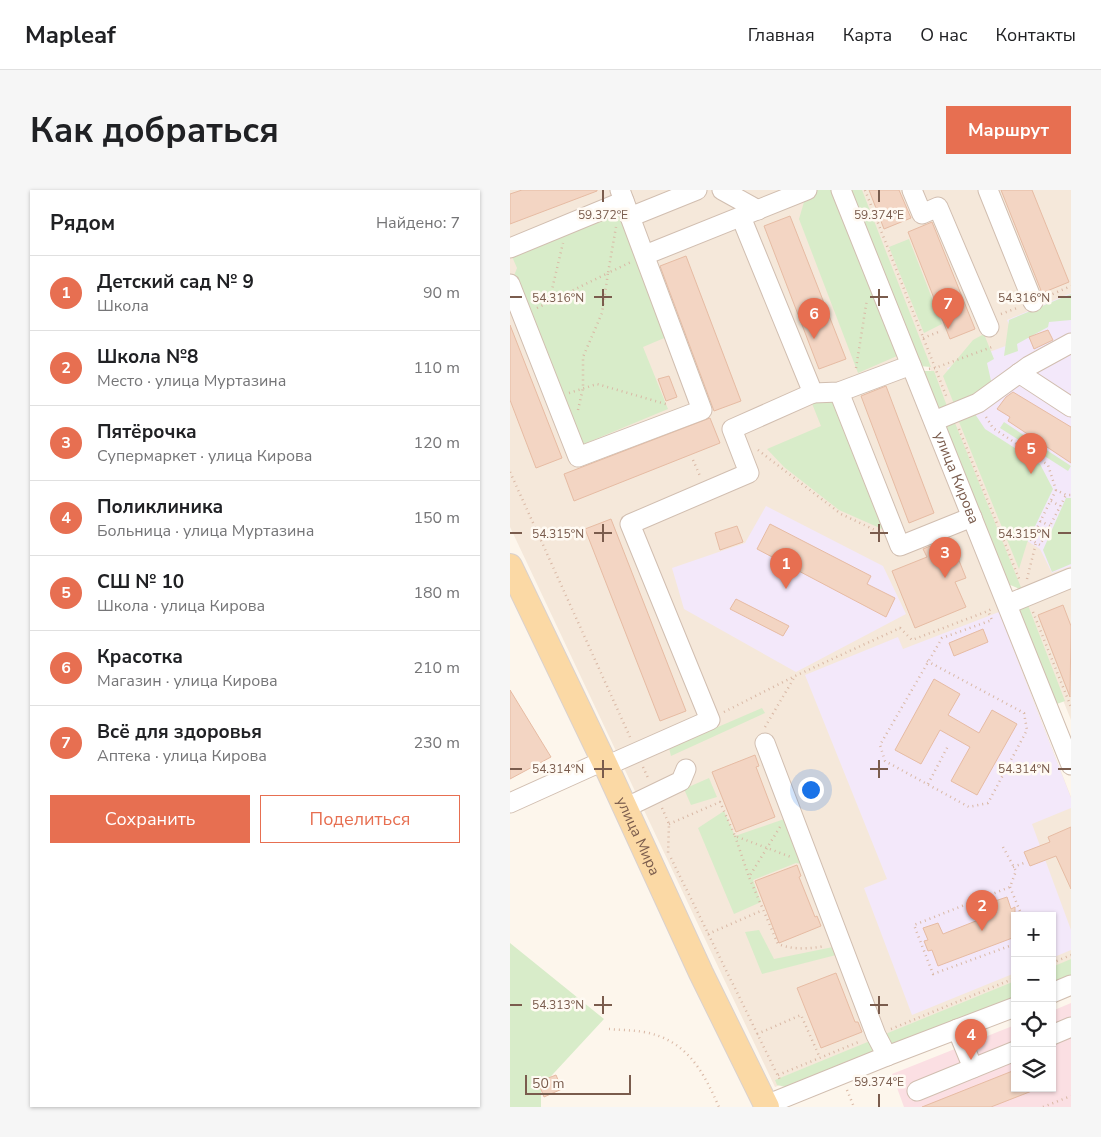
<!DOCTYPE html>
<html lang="ru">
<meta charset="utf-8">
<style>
:root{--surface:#fff;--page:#f6f6f6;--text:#202124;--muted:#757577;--line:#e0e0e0;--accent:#e76f51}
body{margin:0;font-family:"Nunito Sans",sans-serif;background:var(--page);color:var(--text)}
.controls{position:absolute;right:15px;bottom:15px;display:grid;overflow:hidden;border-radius:0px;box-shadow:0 1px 4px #0004}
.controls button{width:45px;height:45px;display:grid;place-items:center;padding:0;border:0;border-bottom:1px solid var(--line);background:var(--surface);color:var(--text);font:25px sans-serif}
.scale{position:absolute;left:15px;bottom:12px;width:106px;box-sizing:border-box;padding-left:5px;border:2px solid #7a5c4d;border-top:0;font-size:14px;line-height:18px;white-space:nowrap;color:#7a5c4d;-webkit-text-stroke:4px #fffaf3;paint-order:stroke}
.you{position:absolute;left:300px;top:599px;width:18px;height:18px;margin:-12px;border:4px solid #fff;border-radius:50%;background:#1a73e8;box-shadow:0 0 0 8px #1a73e833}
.badge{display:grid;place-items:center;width:32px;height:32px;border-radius:50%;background:var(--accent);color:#fff;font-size:16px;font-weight:700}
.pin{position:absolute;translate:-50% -41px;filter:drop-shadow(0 1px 2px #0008)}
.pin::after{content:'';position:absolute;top:26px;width:18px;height:15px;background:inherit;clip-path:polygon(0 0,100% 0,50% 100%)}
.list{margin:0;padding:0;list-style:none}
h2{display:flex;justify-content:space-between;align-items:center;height:65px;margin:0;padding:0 20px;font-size:21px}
h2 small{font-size:16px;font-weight:400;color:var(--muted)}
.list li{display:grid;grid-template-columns:32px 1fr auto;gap:15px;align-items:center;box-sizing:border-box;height:75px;padding:0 20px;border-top:1px solid var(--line)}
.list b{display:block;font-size:19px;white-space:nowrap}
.list p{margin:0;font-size:16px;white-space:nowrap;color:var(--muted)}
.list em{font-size:16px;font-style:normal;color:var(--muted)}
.actions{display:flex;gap:10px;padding:15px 20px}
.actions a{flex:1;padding:11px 0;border:1px solid var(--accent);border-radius:0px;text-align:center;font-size:18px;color:var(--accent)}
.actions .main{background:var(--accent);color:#fff}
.icon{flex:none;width:28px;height:28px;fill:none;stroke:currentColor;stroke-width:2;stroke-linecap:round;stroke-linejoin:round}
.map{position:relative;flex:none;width:561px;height:917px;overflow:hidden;border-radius:0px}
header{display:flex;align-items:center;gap:30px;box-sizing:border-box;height:70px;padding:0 25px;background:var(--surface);border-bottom:1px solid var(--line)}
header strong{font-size:24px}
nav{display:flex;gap:28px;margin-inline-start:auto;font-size:18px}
.intro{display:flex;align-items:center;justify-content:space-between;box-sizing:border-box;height:120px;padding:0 30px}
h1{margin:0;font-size:35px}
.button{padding:12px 22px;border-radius:0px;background:var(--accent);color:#fff;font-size:18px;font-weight:700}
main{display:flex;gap:30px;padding:0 30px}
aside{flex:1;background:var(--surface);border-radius:0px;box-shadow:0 1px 4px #0004}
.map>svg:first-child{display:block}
</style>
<header>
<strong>Mapleaf</strong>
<nav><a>Главная</a><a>Карта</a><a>О нас</a><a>Контакты</a></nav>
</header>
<div class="intro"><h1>Как добраться</h1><a class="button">Маршрут</a></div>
<main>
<aside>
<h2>Рядом<small>Найдено: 7</small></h2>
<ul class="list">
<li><span class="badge">1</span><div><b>Детский сад № 9</b><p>Школа</p></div><em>90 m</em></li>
<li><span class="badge">2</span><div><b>Школа №8</b><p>Место · улица Муртазина</p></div><em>110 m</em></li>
<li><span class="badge">3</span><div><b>Пятёрочка</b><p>Супермаркет · улица Кирова</p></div><em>120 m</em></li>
<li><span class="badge">4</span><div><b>Поликлиника</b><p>Больница · улица Муртазина</p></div><em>150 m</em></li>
<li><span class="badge">5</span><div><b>СШ № 10</b><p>Школа · улица Кирова</p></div><em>180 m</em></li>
<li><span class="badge">6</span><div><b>Красотка</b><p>Магазин · улица Кирова</p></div><em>210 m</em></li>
<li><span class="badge">7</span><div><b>Всё для здоровья</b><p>Аптека · улица Кирова</p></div><em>230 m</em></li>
</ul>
<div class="actions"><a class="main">Сохранить</a><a>Поделиться</a></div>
</aside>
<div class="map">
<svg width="561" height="917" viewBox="0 0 561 917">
<rect width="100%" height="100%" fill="#fdf6ec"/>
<path fill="#f5e8da" d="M0 0H325L561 607V778L542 785V726H505V800L265 897 0 337Z
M348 0H561V530Z"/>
<path fill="#f3e8fa" d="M561 103V376L542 383 530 359 517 351 437 178 506 152 497 130Z
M256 316 373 376 396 424 286 482 174 419 162 378 235 353Z
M489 422 561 608V618L522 634 561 740V760L542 768V726H505V783L402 825 354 698 377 689 295 485 388 447 393 459Z"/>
<path fill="#fbdfe3" d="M561 813V917H394L382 884 505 835V898H542V821Z"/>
<path fill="#d8ecc9" d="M308 0H323L329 9 387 166 348 183 289 29 296 5Z
M341 0H352L421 177 409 176Z
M99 22 115 23 159 146 133 157 158 219 69 256 2 91 7 78 0 62Z
M399 49 432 134 414 143 379 57Z
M561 104V130L539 132 538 137 507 154 508 161 494 166 499 130Z
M474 144 484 169 477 173 482 195 444 214 433 186 463 150Z
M412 181H424L438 219 432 220 426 217Z
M324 203 377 338 372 339 329 320 274 277 257 259 311 236 301 211Z
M465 224 475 239 530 274 543 299 517 353 509 379 447 227Z
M443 228 512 400 498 394 434 237Z
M494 232 561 276 558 281 490 238Z
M556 308H561V374L542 382 533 360Z
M516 410 555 511 544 515 507 423 509 415Z
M252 518 255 523 161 566 159 558Z
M199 588 207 607 181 615 174 599Z
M214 621 225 646 280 627 298 675 286 673 243 690 251 712 224 724 188 638Z
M249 740 264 769 328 756 330 764 252 784 235 742Z
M0 753 94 829 31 897V917H0Z
M561 769V786L542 793V777Z
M505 791V808L383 857 373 845Z
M360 851 365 864 280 898 267 895 265 890Z"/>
<path fill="#f3d5c3" stroke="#e6bba3" d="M12 0H87V1L0 34V4Z
M359 0H389L401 28 374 39Z
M491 0H522L559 92 532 103Z
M280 26 336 169 309 179 254 36Z
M422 32 465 139 440 149 398 42Z
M176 66 231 211 204 221 150 76Z
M0 135 52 268 26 278 0 210Z
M538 140 543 150 524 159 519 147Z
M159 186 167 207 156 211 148 189Z
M376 196 424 323 399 333 351 206Z
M503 202 561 237V273L498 231 500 227 487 219 496 207Z
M200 228 210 253 64 311 54 284Z
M101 329 176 521 150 531 75 339Z
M260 334 361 386 357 394 385 408 376 427 247 359Z
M227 336 233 352 210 360 205 343Z
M440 348 456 388 445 392 456 417 405 438 382 381 417 367 413 359Z
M226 409 279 436 273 446 220 419Z
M553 415 561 436 560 507 528 425Z
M473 439 478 452 444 466 439 453Z
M424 489 450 504 438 525 469 543 482 520 507 534 467 605 441 591 460 557 430 540 411 574 385 560Z
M0 500 41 567 0 589Z
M245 565 249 576 246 577 265 627 226 642 202 582Z
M561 637V699L546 666 520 676 514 662 540 652 538 647Z
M287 675 291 686 289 687 305 727 307 726 311 736 269 753 245 691Z
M497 707 501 719 505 717V747L428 776 422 760 418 761 414 751 418 750 413 738 428 733 433 744 486 723 482 712Z
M326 783 345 832H348L352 842 311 858 287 798Z
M505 880V898L527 899 481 917H412Z
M46 885 52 899 34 907 28 892Z"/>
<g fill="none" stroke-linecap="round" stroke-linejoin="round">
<g stroke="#d1beb0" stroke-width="21">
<g id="minor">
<path d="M212 0 248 20"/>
<path id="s1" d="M331 0C408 192 486 383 561 575"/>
<path d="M402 0 412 24 428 17 479 137"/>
<path d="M478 0 523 112"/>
<path d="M120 27 187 0"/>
<path d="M231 27 303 203 329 202 401 175"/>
<path d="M0 58 114 11"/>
<path d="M135 65 297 0"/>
<path d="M0 94 68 267 192 220 110 0"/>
<path d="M509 183 561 217"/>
<path d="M329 202 390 356 462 327"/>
<path d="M424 231 468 213 519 176 561 153"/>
<path d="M498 414 561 388"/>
<path d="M255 553 366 845 377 866"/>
<path d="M96 576 200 530 120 334 239 283 222 239 303 203"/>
<path d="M0 613 93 571"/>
<path d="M115 618 171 591 176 579"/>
<path d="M542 803 561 795"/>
<path d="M447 839 463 878"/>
<path d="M542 845 561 837"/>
<path d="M407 901 505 861"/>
<path d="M256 915 377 866 505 817"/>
</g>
</g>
<g stroke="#dad1cd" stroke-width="26">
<g id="major">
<path id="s2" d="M0 376 96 576 191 783 257 917"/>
</g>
</g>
<path stroke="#d9b8a5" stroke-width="2.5" stroke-dasharray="1 4" stroke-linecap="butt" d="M355 0 437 208
M538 106 561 96
M39 112 53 53
M27 118 98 83 106 37
M491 124 507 118
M413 148 431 141
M346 178 357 109
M419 179 425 178 482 157
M59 203 87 194 159 215
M68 220 73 198V167L92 123 98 83 121 72
M476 227 483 238 538 275 546 300 556 305H561
M449 239 510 391
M248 260 331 324 367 341
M183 270 190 286
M0 282 120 547
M546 300 521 350 530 355 556 305
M541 311 550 316
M530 331 540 336
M517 389 526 353
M523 422 561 517
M417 471 514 523 517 540 478 613 459 617 375 571 370 555 432 448 482 430 478 421
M214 522 285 486 390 438 402 450 478 421 483 418
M255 537 284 488
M133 577 138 588
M418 594 438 556
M152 618 159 634 158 664
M159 634 210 612 225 646 281 667
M270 637 239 687 268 754C283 760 299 759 315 756
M225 646 239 687
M493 657 506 681 500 697 404 735 423 784 505 754
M161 668 271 892
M503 677 514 673
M500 697 512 726
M198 744 253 720
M542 773 561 765
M99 839C110 840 122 840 134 842 177 850 193 881 209 917
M381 839 505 788
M247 844 291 825 310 868
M268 885 351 851
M337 900 344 917
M533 917 561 906"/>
<use href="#minor" stroke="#fff" stroke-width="19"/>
<use href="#major" stroke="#fbd9a5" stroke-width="24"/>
</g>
<path fill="none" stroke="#7a5c4d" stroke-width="2" d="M93 0V12M369 0V12M93 99V116M369 99V116M0 107H12M84 107H102M360 107H378M548 107H561M93 334V352M369 334V352M0 343H12M84 343H102M360 343H378M548 343H561M93 570V588M369 570V588M0 579H12M84 579H102M360 579H378M548 579H561M93 806V824M369 806V824M0 815H12M84 815H102M360 815H378M369 904V917"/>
<g text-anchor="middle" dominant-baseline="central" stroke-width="5" stroke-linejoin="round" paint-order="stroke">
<g font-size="15" fill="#7a5c4d" stroke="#fffaf3">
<text stroke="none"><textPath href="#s1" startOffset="310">улица Кирова</textPath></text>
<text stroke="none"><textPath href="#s2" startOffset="299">улица Мира</textPath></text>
</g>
</g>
<g font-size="12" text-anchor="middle" fill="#7a5c4d" stroke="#fffaf3" stroke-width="5" stroke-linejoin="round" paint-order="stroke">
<text x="93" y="29">59.372°E</text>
<text x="369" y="29">59.374°E</text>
<text x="48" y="112">54.316°N</text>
<text x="514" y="112">54.316°N</text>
<text x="48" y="348">54.315°N</text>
<text x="514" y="348">54.315°N</text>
<text x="48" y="583">54.314°N</text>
<text x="514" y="583">54.314°N</text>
<text x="48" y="819">54.313°N</text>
<text x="369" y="896">59.374°E</text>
</g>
</svg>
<div class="controls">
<button>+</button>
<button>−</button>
<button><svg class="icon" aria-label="locate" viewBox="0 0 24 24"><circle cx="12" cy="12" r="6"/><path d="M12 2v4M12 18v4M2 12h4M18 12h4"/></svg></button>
<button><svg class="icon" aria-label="layers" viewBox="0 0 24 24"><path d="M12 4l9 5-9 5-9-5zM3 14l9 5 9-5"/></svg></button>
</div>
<div class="scale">50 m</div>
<div class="you"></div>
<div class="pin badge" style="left:276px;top:399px">1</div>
<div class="pin badge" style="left:472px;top:741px">2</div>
<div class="pin badge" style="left:435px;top:388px">3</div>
<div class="pin badge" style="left:461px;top:870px">4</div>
<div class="pin badge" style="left:521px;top:284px">5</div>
<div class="pin badge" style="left:304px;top:149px">6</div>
<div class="pin badge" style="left:438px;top:139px">7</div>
</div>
</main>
